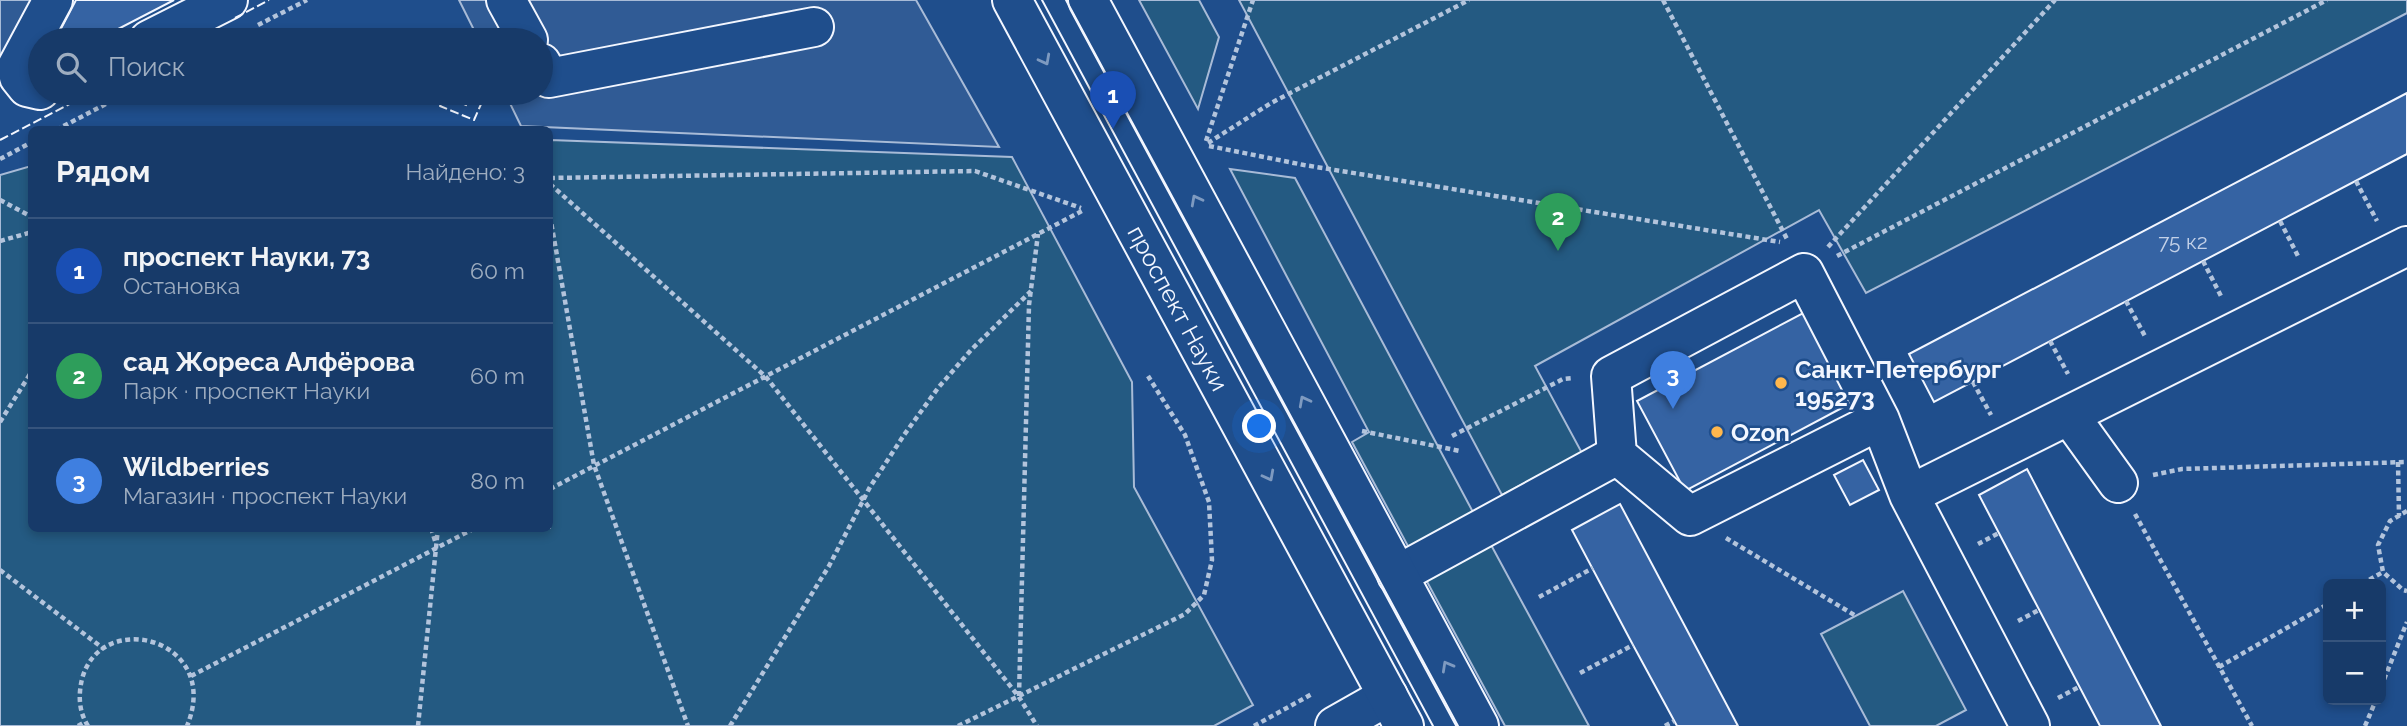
<!DOCTYPE html>
<html lang="ru">
<meta charset="utf-8">
<style>
:root{--surface:#173a69;--page:#20416f;--text:#f1f3f6;--muted:#9eadc0;--line:#36547d;--accent:#8abfa5}
body{margin:0;font-family:Raleway,sans-serif;background:var(--page);color:var(--text)}
.controls{position:absolute;right:21px;bottom:21px;display:grid;overflow:hidden;border-radius:10px;box-shadow:0 4px 10px #0003}
.controls button{width:63px;height:63px;display:grid;place-items:center;padding:0;border:0;border-bottom:2px solid var(--line);background:var(--surface);color:var(--text);font:35px sans-serif}
.you{position:absolute;left:1260px;top:427px;width:24px;height:24px;margin:-18px;border:5px solid #fff;border-radius:50%;background:#1a73e8;box-shadow:0 0 0 10px #1a73e833}
.badge{display:grid;place-items:center;width:46px;height:46px;border-radius:50%;background:var(--accent);color:#fff;font-size:23px;font-weight:700}
.pin{position:absolute;translate:-50% -58px;filter:drop-shadow(0 2px 4px #0008)}
.pin::after{content:'';position:absolute;top:37px;width:24px;height:21px;background:inherit;clip-path:polygon(0 0,100% 0,50% 100%)}
.list{margin:0;padding:0;list-style:none}
h2{display:flex;justify-content:space-between;align-items:center;height:91px;margin:0;padding:0 28px;font-size:30px}
h2 small{font-size:23px;font-weight:400;color:var(--muted)}
.list li{display:grid;grid-template-columns:46px 1fr auto;gap:21px;align-items:center;box-sizing:border-box;height:105px;padding:0 28px;border-top:2px solid var(--line)}
.list b{display:block;font-size:26px;white-space:nowrap}
.list p{margin:0;font-size:23px;white-space:nowrap;color:var(--muted)}
.list em{font-size:23px;font-style:normal;color:var(--muted)}
.icon{flex:none;width:38px;height:38px;fill:none;stroke:currentColor;stroke-width:2;stroke-linecap:round;stroke-linejoin:round}
.map{position:relative;flex:none;width:2407px;height:726px;overflow:hidden}
.search{position:absolute;background:var(--surface);box-shadow:0 4px 10px #0003;left:28px;top:28px;width:525px;height:77px;display:flex;align-items:center;gap:18px;box-sizing:border-box;padding:0 24px;border-radius:38px;color:var(--muted);font-size:26px}
.panel{position:absolute;background:var(--surface);box-shadow:0 4px 10px #0003;left:28px;top:126px;width:525px;height:406px;border-radius:10px}
.map>svg:first-child{display:block}
</style>
<div class="map">
<svg width="2407" height="726" viewBox="0 0 2407 726">
<rect width="100%" height="100%" fill="#1f4e8c"/>
<path fill="#245a82" stroke="#a8bbd7" stroke-width="2" d="M1139 0H1199L1219 37 1198 109Z
M1239 0H2407V13L1866 293 1819 210 1535 366 1582 453 1502 495Z
M550 140 1012 157 1132 382 1134 487 1253 705 1214 726H0V175L31 166 32 528H550Z
M1230 169 1295 178 1474 514 1409 548 1352 442 1369 432Z
M1490 543 1589 726H1505L1425 578Z
M1903 591 1966 710 1936 726H1870L1821 634Z"/>
<path fill="#305b95" stroke="#a8bbd7" stroke-width="2" d="M0 0H31L0 60Z
M459 0H916L999 147 521 126 505 93H541V40H479Z"/>
<path fill="#3563a3" stroke="#f2f6ff" stroke-width="2" d="M76 0H174L97 40H55Z
M461 93H472L466 105 457 101Z
M2407 93V154L1934 402 1909 354Z
M1807 311 1855 401 1685 491 1637 401Z
M1863 460 1879 490 1850 505 1834 475Z
M2027 469 2161 726H2100L1979 495Z
M1620 504 1738 726H1677L1633 645 1572 530Z"/>
<g fill="none" stroke-linecap="round" stroke-linejoin="round">
<g stroke="#f2f6ff" stroke-width="42">
<path id="minor" d="M506 0 528 40
M149 40 228 0
M541 63 549 78 814 27
M40 90 27 87 19 77 17 67 53 0
M2069 415 2118 483
M1617 455 1611 376 1804 273 1880 420
M1909 495 2407 246
M1397 575 1617 455 1690 516 1880 420 1909 495 2030 726
M1335 726 1388 696"/>
</g>
<g stroke="#f2f6ff" stroke-width="42">
<g id="major">
<path id="s1" d="M1012 0 1404 726"/>
<path d="M1088 0 1479 726"/>
</g>
</g>
<path stroke="#b3c4dc" stroke-width="4.5" stroke-dasharray="5 3.5" stroke-linecap="butt" d="M1663 0 1788 241
M258 25 307 0
M56 130 127 93
M1206 141 1253 0
M1208 143 1271 103 1469 0
M1209 146 1304 165 1780 242
M0 159 32 142
M550 178 975 171 1081 208
M2356 181 2377 221
M550 184 766 377 1019 697 1037 726
M0 200 32 217
M550 216 594 465 688 726
M2280 221 2299 258
M0 241 32 232
M1828 247 2055 0
M1837 256 2327 0
M2203 261 2222 298
M2126 301 2146 338
M2050 341 2068 374
M1973 382 1991 415
M0 422 32 371
M1362 431 1460 451
M1452 436 1563 379 1574 378
M2398 462 2399 516
M2153 475 2182 469 2407 462
M550 489 1082 211
M2407 511 2390 521 2378 545 2383 572 2403 590 2407 591
M2135 514 2252 726
M431 528 436 544
M1726 538 1856 616
M1978 544 1999 533
M0 570 104 649
M2362 584 2383 572
M1539 597 1593 568
M2018 621 2039 610
M2219 667 2328 604
M1580 673 1633 645
M191 676 475 528
M2381 687 2407 622
M1019 696 1029 305 1038 234
M2058 698 2079 687
M78 726 85 722
M88 726C79 712 78 696 82 679 101 607 223 639 187 726
M418 726 438 528
M730 726 829 566 870 487 904 435 938 388 971 350 1031 291
M958 726 1185 614 1204 595 1212 560 1209 502 1185 435 1148 376
M1254 726 1312 694
M1665 726 1674 721
M2365 726 2376 700"/>
<use href="#minor" stroke="#1f4e8c" stroke-width="38"/>
<use href="#major" stroke="#1f4e8c" stroke-width="38"/>
<path stroke="#f2f6ff" stroke-width="2" d="M1042 0 1433 726
M1066 0 1458 726"/>
<path stroke="#f2f6ff" stroke-width="2" stroke-dasharray="9 3.5" stroke-linecap="butt" d="M235 18 269 0
M192 40 204 34
M445 93 440 106 474 120 486 93
M0 140 91 93"/>
</g>
<defs><path id="oneway-chevron" d="M-2-3.5L2.5 0L-2 3.5" fill="none" stroke-width="1.6" stroke-linecap="round" stroke-linejoin="round" transform="scale(1.75)"/></defs>
<g stroke="#7e9ac0">
<use href="#oneway-chevron" transform="translate(1045 60) rotate(62)"/>
<use href="#oneway-chevron" transform="translate(1196 200) rotate(-118)"/>
<use href="#oneway-chevron" transform="translate(1304 401) rotate(-118)"/>
<use href="#oneway-chevron" transform="translate(1269 476) rotate(62)"/>
<use href="#oneway-chevron" transform="translate(1447 666) rotate(-119)"/>
</g>
<g fill="#ffb74d" stroke="#1f4e8c" stroke-width="2.5">
<circle cx="1781" cy="383" r="7"/>
<circle cx="1717" cy="432" r="7"/>
</g>
<g text-anchor="middle" dominant-baseline="central" stroke-width="5" stroke-linejoin="round" paint-order="stroke">
<g font-size="21" fill="#c3d1e8">
<text x="2183" y="241">75 к2</text>
</g>
<g font-size="24" fill="#f2f6ff" stroke="#1f4e8c">
<text stroke="none"><textPath href="#s1" startOffset="350">проспект Науки</textPath></text>
</g>
<g font-size="24" font-weight="bold" fill="#f2f6ff" stroke="#1f4e8c" text-anchor="start">
<text x="1795" y="369">Санкт-Петербург<tspan x="1795" dy="28">195273</tspan></text>
<text x="1731" y="432">Ozon</text>
</g>
</g>
</svg>
<div class="controls">
<button>+</button>
<button>−</button>
</div>
<div class="you"></div>
<div class="pin badge" style="left:1113px;top:129px;background:#1a4fb4">1</div>
<div class="pin badge" style="left:1558px;top:251px;background:#2e9e5b">2</div>
<div class="pin badge" style="left:1673px;top:409px;background:#3f7fe0">3</div>
<div class="search"><svg class="icon" aria-label="search" viewBox="0 0 24 24"><circle cx="10" cy="10" r="6"/><path d="M15 15l6 6"/></svg>Поиск</div>
<section class="panel">
<h2>Рядом<small>Найдено: 3</small></h2>
<ul class="list">
<li><span class="badge" style="background:#1a4fb4">1</span><div><b>проспект Науки, 73</b><p>Остановка</p></div><em>60 m</em></li>
<li><span class="badge" style="background:#2e9e5b">2</span><div><b>сад Жореса Алфёрова</b><p>Парк · проспект Науки</p></div><em>60 m</em></li>
<li><span class="badge" style="background:#3f7fe0">3</span><div><b>Wildberries</b><p>Магазин · проспект Науки</p></div><em>80 m</em></li>
</ul>
</section>
</div>
